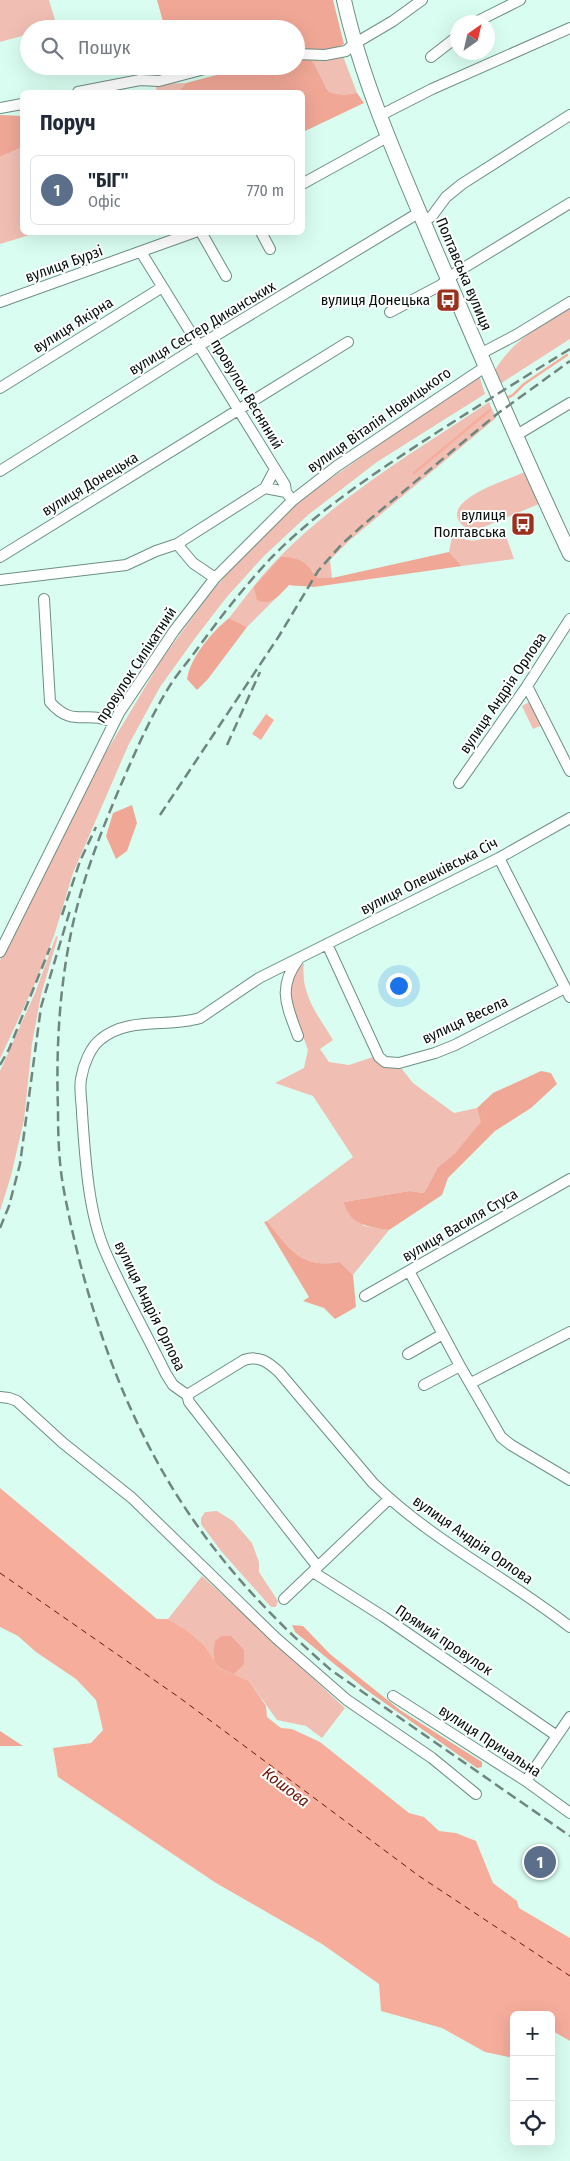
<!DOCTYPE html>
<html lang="uk">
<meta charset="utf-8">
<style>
:root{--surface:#fff;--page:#f2f2f3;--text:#1f2937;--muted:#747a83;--line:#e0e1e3;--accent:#9a311c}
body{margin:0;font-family:"Fira Sans Condensed",sans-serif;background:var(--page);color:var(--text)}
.controls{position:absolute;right:15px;bottom:15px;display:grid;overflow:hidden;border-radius:8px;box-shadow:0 5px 20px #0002}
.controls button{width:45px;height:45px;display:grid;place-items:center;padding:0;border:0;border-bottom:1px solid var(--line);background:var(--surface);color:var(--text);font:25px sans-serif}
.compass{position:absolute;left:450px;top:15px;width:45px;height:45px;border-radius:50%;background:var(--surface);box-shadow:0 5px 20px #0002;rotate:34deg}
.you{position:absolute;left:398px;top:985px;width:18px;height:18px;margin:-12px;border:4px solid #fff;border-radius:50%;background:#1a73e8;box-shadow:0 0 0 8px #1a73e833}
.badge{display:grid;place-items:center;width:32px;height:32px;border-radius:50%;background:var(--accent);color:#fff;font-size:16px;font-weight:700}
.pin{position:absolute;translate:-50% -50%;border:2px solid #fff;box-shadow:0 1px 5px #0006}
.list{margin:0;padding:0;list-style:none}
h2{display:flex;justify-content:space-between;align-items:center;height:65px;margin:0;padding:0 20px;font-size:21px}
h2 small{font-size:16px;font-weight:400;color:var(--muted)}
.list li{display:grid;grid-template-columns:32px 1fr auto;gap:15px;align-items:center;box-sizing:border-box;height:70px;margin:0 10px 10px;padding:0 10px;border:1px solid var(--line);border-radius:8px}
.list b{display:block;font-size:19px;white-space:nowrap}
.list p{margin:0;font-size:16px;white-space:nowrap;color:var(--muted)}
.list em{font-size:16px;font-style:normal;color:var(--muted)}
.icon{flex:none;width:28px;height:28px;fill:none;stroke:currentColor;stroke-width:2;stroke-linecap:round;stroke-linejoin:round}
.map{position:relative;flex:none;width:570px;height:2161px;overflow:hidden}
.search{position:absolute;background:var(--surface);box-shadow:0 5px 20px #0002;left:20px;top:20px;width:285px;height:55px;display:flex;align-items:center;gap:12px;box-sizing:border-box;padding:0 18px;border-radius:28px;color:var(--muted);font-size:19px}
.panel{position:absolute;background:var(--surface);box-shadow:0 5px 20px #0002;left:20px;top:90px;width:285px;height:145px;border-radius:8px}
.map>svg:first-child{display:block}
</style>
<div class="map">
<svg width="570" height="2161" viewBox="0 0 570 2161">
<rect width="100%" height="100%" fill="#d9fef1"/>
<path fill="#f1beb3" d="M0 0H49L57 27 29 29V34L0 42Z
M343 56 357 93 343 95 329 92C322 82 319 70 311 60Z
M186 83 178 92H157L155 84Z
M22 147V232L36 233 0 244V157Z
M570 307V339L500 384 494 372C511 341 541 325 570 307Z
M475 378H480L485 394 377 462 308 515 264 556 226 598 196 637 160 687 128 746 73 873 54 936 37 979 0 1059V960L102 759 162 659 209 595 237 562 283 516 310 493Z
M489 402 496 418 349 541 330 560 332 578H317L312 570 298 586 289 585 247 627 229 618C243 601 255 583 270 567 332 500 414 452 489 402Z
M525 472 539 504 479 529C471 529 464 529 459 521 445 498 510 479 525 472Z
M504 530 514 559 462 566 449 552 453 531C469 549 485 537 504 530Z
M531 701 543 725 533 729 522 706Z
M56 936 58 937 41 995 32 1044 24 1120 11 1176 0 1211V1071L35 993Z
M304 963C300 994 318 1015 333 1040L320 1049 329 1062 349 1065 373 1057C382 1065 390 1068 402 1069L413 1083 454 1113 477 1108 482 1122 455 1153 438 1167 424 1193 409 1191 344 1202 364 1226 389 1230 353 1275 340 1262C300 1269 289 1248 267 1221L353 1157 313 1096 275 1083 304 1068 308 1050 292 1006 291 977Z
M217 1511 233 1521 252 1543 259 1562V1572L278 1601 276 1607H271L221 1551 201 1524V1518L205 1512Z
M202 1576 345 1708 322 1738 306 1726 277 1720 249 1681 218 1668 204 1645 188 1631 168 1619Z"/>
<path fill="#f0a796" d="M157 0H333L344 44C329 54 314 52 296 51V29H165Z
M296 60H311C319 70 322 82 329 92L343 95 357 93 364 103 303 132 302 92H178L186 83 251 66H296Z
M0 115 22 116V147L0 157Z
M449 552 462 566 314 587 289 585C280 594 272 607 257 600L254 587 281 557C298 556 309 564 317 578H332Z
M229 618 247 627 208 679 197 690 187 679C191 656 212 632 229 618Z
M132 805 137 823 127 851 116 859 106 836 113 813Z
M541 1071 551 1073 557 1084 531 1108 495 1131 448 1178 442 1195 389 1230C369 1227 349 1225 344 1202L409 1191 424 1193 438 1167 455 1153 481 1122 477 1108 493 1093Z
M267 1221C289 1248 300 1269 340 1262L353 1275 356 1307 335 1319 324 1308 303 1301 309 1297 264 1222Z
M292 1625 303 1626 330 1654 400 1710 482 1762V1767L477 1768 365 1689 295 1632Z
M222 1636H231L244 1650V1664L234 1674C213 1666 212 1663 215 1641Z
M0 1731 23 1746H0Z"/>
<path fill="#f6ad9c" d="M266 714 274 720 261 740 252 734Z
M0 1488 157 1619H168L188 1631 204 1645 219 1668 249 1681 266 1706 267 1717 281 1728 292 1729 320 1742 409 1813 424 1817 439 1831 456 1833 476 1841 493 1883 517 1901 519 1908 570 1938V2041L551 2030V2015H514V2058L485 2052 442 2028 381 2011 379 1984 322 1944 216 1883 58 1777 53 1748 91 1743 103 1730 96 1700 76 1679 36 1652 18 1636 0 1627Z"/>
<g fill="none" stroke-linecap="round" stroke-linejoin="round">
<path stroke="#f6ad9c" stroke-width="2.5" d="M505 399 513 395 524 384 567 355
M414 473 490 410"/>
<path stroke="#6b1604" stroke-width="1" stroke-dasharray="6 5" stroke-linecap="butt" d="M0 1573 180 1698 419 1876 570 1976"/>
<g stroke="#6d8f83" stroke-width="12">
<path id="minor" d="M476 22 520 0
M296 54 325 55 346 51 354 44 393 21 422 0
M431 57 458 36
M78 92 140 80 159 81 216 66
M0 108 22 104
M381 115 432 89 570 28
M302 184 389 136
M424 221 432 216 446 197 462 184 570 115
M201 232 226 276
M261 232 270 249
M141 252 285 485 286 492 289 496
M0 302 195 232
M390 312 441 285 457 272 570 203
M480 354 516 335 570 302
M0 388 161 288
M515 436 570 403
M0 471 200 345 420 212
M265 488 275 469
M177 544 193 563 215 578
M0 557 348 342
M0 580 126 565 156 551 177 544 265 488 286 492
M44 599 50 702C73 729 87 709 114 723
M527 686 570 771
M459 783 527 686 570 619
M499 858 570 997
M327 944 379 1057 385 1062 399 1063 435 1053 455 1045 565 988
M0 952 119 713 174 631 215 578 293 500 337 466 485 367
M298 1036C287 1006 277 988 298 960
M409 1271 460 1366 501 1437 511 1445 570 1480
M365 1296 570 1179
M408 1354 443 1334
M471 1383 570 1332
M424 1385 460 1366
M187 1395 173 1385 166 1374C146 1333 123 1293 105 1251 88 1212 85 1155 82 1113 82 1102 79 1090 81 1079 83 1066 90 1047 101 1039 129 1016 168 1028 200 1018L259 978 499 858 570 818
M187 1395 244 1360C259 1355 268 1362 279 1372L373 1483C431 1540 506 1577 570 1627
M187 1395 189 1402 317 1566
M0 1397 9 1398 17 1401 63 1443 132 1498 276 1638 347 1700 432 1758 476 1794
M313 1572 384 1617 557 1736
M284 1599 389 1499
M393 1696 526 1781 570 1813
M526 1781 570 1717"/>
</g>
<g stroke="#6d8f83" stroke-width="16">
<path id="major" d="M344 0C363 86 401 168 435 249 479 351 522 453 570 554"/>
</g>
<use href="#minor" stroke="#fff" stroke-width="10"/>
<use href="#major" stroke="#fff" stroke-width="14"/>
<path stroke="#6e867e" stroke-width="2.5" stroke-dasharray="10 5" stroke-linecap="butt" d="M570 349C526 376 483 403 439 431 381 469 320 508 271 558 244 587 218 620 195 652 185 665 174 678 166 692 148 722 134 755 120 787 100 834 81 883 71 933 59 992 56 1050 58 1110 58 1137 59 1165 64 1191 86 1307 126 1424 194 1521 233 1577 280 1626 331 1670L570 1836
M227 745 260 672
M160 815 279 636 318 571 341 545 363 525 497 414 570 361
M62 915 80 861 96 827
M0 1065 9 1049 50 948
M0 1228 9 1206 20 1164 41 1007 71 907"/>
</g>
<defs>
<g id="bus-square" transform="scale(1.25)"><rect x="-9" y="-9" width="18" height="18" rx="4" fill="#9a311c" stroke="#fff"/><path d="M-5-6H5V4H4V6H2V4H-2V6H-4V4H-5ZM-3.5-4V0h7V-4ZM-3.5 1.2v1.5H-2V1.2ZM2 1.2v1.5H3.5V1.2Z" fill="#fff"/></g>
</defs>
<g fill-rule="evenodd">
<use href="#bus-square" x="448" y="300"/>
<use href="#bus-square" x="523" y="524"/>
</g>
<g text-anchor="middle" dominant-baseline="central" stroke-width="4" stroke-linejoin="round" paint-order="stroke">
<g font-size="15" fill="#05110d" stroke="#fff">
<text transform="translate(64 264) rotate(-20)">вулиця Бурзі</text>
<text transform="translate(464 274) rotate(67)">Полтавська вулиця</text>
<text transform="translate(73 325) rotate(-32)">вулиця Якірна</text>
<text transform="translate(202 328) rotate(-31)">вулиця Сестер Диканських</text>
<text transform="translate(247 394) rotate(59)">провулок Весняний</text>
<text transform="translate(379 420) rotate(-35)">вулиця Віталія Новицького</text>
<text transform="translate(90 484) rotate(-31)">вулиця Донецька</text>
<text transform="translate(136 665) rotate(-57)">провулок Силікатний</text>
<text transform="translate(503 693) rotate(-56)">вулиця Андрія Орлова</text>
<text transform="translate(429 876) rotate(-27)">вулиця Олешківська Січ</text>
<text transform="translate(465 1020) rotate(-25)">вулиця Весела</text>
<text transform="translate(460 1225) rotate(-30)">вулиця Василя Стуса</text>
<text transform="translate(150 1306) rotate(64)">вулиця Андрія Орлова</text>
<text transform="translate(473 1540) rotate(35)">вулиця Андрія Орлова</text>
<text transform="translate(444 1640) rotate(34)">Прямий провулок</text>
<text transform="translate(490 1741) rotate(33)">вулиця Причальна</text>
</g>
<g font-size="15" fill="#05110d" stroke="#fff" text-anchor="end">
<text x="430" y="300">вулиця Донецька</text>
<text x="506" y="515">вулиця<tspan x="506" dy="17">Полтавська</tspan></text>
</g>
<g font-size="16" font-style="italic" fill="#6b1604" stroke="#fff">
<text transform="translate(286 1787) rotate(37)">Кошова</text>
</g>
</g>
</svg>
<div class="controls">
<button>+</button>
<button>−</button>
<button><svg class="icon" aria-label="locate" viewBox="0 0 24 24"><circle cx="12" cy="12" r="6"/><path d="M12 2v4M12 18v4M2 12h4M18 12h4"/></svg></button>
</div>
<svg class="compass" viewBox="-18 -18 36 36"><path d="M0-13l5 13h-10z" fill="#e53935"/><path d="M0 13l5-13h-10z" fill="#747a83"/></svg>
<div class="you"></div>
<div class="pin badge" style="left:540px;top:1862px;background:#5c6f8a">1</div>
<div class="search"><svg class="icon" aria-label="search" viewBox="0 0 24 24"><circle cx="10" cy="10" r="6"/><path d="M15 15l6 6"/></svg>Пошук</div>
<section class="panel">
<h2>Поруч<small></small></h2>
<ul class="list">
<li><span class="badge" style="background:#5c6f8a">1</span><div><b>&quot;БІГ&quot;</b><p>Офіс</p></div><em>770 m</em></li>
</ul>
</section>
</div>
